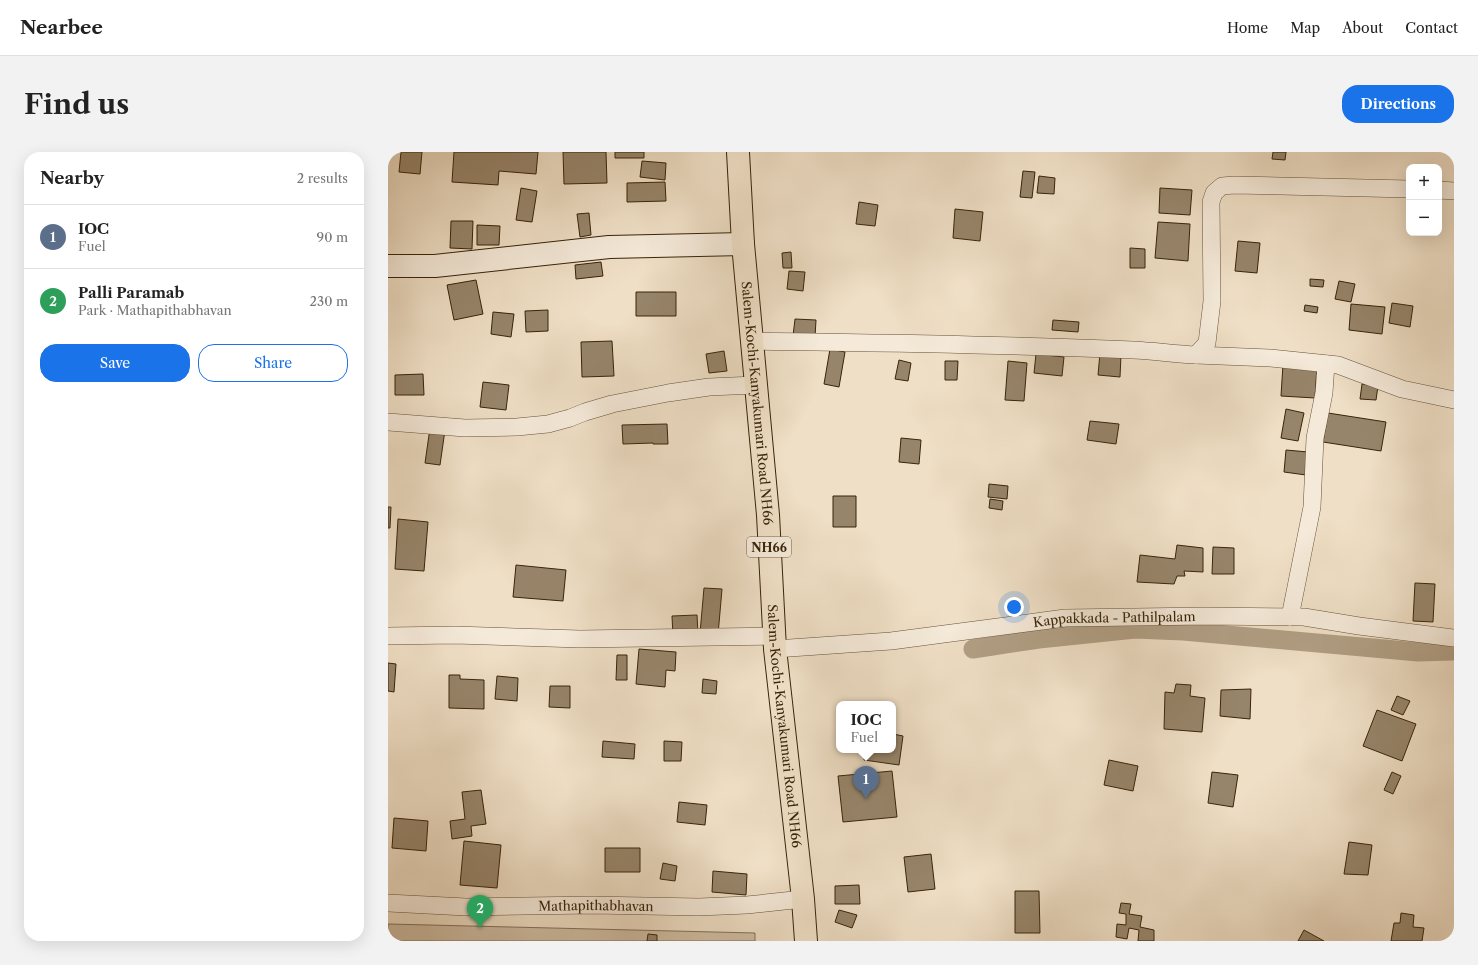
<!DOCTYPE html>
<meta charset="utf-8">
<style>
:root{--surface:#fff;--page:#f2f2f2;--text:#222;--muted:#767676;--line:#e0e0e0;--accent:#1a73e8}
body{margin:0;font-family:"Libre Caslon Text",serif;background:var(--page);color:var(--text)}
.controls{position:absolute;right:12px;top:12px;display:grid;overflow:hidden;border-radius:8px;box-shadow:0 4px 16px #0002}
.controls button{width:36px;height:36px;display:grid;place-items:center;padding:0;border:0;border-bottom:1px solid var(--line);background:var(--surface);color:var(--text);font:20px sans-serif}
.you{position:absolute;left:626px;top:455px;width:14px;height:14px;margin:-10px;border:3px solid #fff;border-radius:50%;background:#1a73e8;box-shadow:0 0 0 6px #1a73e833}
.badge{display:grid;place-items:center;width:26px;height:26px;border-radius:50%;background:var(--accent);color:#fff;font-size:13px;font-weight:700}
.pin{position:absolute;translate:-50% -33px;filter:drop-shadow(0 1px 2px #0008)}
.pin::after{content:'';position:absolute;top:21px;width:14px;height:12px;background:inherit;clip-path:polygon(0 0,100% 0,50% 100%)}
.popup{position:absolute;left:448px;top:549px;width:60px;height:52px;box-sizing:border-box;display:grid;place-content:center;border-radius:8px;background:var(--surface);filter:drop-shadow(0 1px 3px #0005);font-size:13px;white-space:nowrap;color:var(--muted)}
.popup b{font-size:15px;color:var(--text)}
.popup::after{content:'';position:absolute;left:50%;top:100%;margin-left:-8px;border:8px solid transparent;border-top-color:var(--surface)}
.list{margin:0;padding:0;list-style:none}
h2{display:flex;justify-content:space-between;align-items:center;height:52px;margin:0;padding:0 16px;font-size:17px}
h2 small{font-size:13px;font-weight:400;color:var(--muted)}
.list li{display:grid;grid-template-columns:26px 1fr auto;gap:12px;align-items:center;box-sizing:border-box;height:64px;padding:0 16px;border-top:1px solid var(--line)}
.list b{display:block;font-size:15px;white-space:nowrap}
.list p{margin:0;font-size:13px;white-space:nowrap;color:var(--muted)}
.list em{font-size:13px;font-style:normal;color:var(--muted)}
.actions{display:flex;gap:8px;padding:12px 16px}
.actions a{flex:1;padding:9px 0;border:1px solid var(--accent);border-radius:16px;text-align:center;font-size:14px;color:var(--accent)}
.actions .main{background:var(--accent);color:#fff}
.map{position:relative;flex:none;width:1066px;height:789px;overflow:hidden;border-radius:16px}
header{display:flex;align-items:center;gap:24px;box-sizing:border-box;height:56px;padding:0 20px;background:var(--surface);border-bottom:1px solid var(--line)}
header strong{font-size:19px}
nav{display:flex;gap:22px;margin-inline-start:auto;font-size:14px}
.intro{display:flex;align-items:center;justify-content:space-between;box-sizing:border-box;height:96px;padding:0 24px}
h1{margin:0;font-size:28px}
.button{padding:10px 18px;border-radius:16px;background:var(--accent);color:#fff;font-size:14px;font-weight:700}
main{display:flex;gap:24px;padding:0 24px}
aside{flex:1;background:var(--surface);border-radius:16px;box-shadow:0 4px 16px #0002}
.map>svg:first-child{display:block}
</style>
<header>
<strong>Nearbee</strong>
<nav><a>Home</a><a>Map</a><a>About</a><a>Contact</a></nav>
</header>
<div class="intro"><h1>Find us</h1><a class="button">Directions</a></div>
<main>
<aside>
<h2>Nearby<small>2 results</small></h2>
<ul class="list">
<li><span class="badge" style="background:#5c6f8a">1</span><div><b>IOC</b><p>Fuel</p></div><em>90 m</em></li>
<li><span class="badge" style="background:#2e9e5b">2</span><div><b>Palli Paramab</b><p>Park · Mathapithabhavan</p></div><em>230 m</em></li>
</ul>
<div class="actions"><a class="main">Save</a><a>Share</a></div>
</aside>
<div class="map">
<svg width="1066" height="789" viewBox="0 0 1066 789">
<rect width="100%" height="100%" fill="#efdfc6"/>
<filter id="stains"><feTurbulence type="fractalNoise" baseFrequency=".005" numOctaves="4"/><feColorMatrix values="0 0 0 0 .2 0 0 0 0 .09 0 0 0 0 .02 0 0 0 .5 -.17"/></filter>
<radialGradient id="worn" r=".72"><stop offset=".6" stop-color="#630" stop-opacity="0"/><stop offset="1" stop-color="#630" stop-opacity=".3"/></radialGradient>
<path fill="#d0bfa6" stroke="#847257" d="M0 772 367 781V789H0Z"/>
<g fill="none" stroke-linecap="round" stroke-linejoin="round">
<path stroke="#b19f85" stroke-width="19" d="M585 497 651 487 747 477 795 479 1030 500 1066 499"/>
</g>
<path fill="#97856b" stroke="#382408" d="M13 0H34L32 22 11 20Z
M66 0H150L148 22 111 19 110 33 64 30Z
M175 0H218L219 31 176 32Z
M227 0H256V6H227Z
M885 0H898L897 8 884 7Z
M254 9 278 11 277 28 252 25Z
M635 19 647 20 644 46 632 45Z
M651 24 667 26 666 42 649 41Z
M277 30 278 49 239 50V31Z
M133 36 149 39 144 70 128 68Z
M772 36 804 38 802 63 771 61Z
M471 50 490 53 487 74 468 72Z
M567 57 595 60 592 89 565 86Z
M201 61 203 83 192 85 189 62Z
M63 69H85L84 97 62 96Z
M770 70 802 72 800 109 767 106Z
M89 73 112 74 111 93H89Z
M850 89 872 91 869 121 847 119Z
M742 96 757 97V116H742Z
M403 100 404 116H395L394 101Z
M213 110 215 124 188 127 187 113Z
M401 119 417 120 415 139 399 137Z
M922 127 936 128 935 135 922 134Z
M88 128 95 162 66 168 59 133Z
M951 129 967 132 963 150 947 147Z
M248 140H288V164H248Z
M1004 151 1025 154 1022 175 1001 171Z
M963 152 997 155 994 182 961 178Z
M917 153 930 155 929 161 916 159Z
M160 158V179L138 180 137 159Z
M105 160 126 162 123 185 103 182Z
M407 167 428 168 427 185 405 184Z
M665 168 691 170 690 180 664 178Z
M224 189 226 224 194 225 193 190Z
M442 197 457 200 451 235 436 232Z
M336 199 339 219 321 221 318 202Z
M712 201 733 203 732 225 710 223Z
M648 202 676 205 674 224 646 221Z
M511 208 523 211 520 229 507 227Z
M557 209H570L569 228H557Z
M620 209 639 211 636 249 617 248Z
M895 212 929 214 927 246 893 244Z
M35 222 36 243H7V223Z
M95 230 121 233 118 258 92 255Z
M974 232 990 234 988 248 972 247Z
M898 257 916 261 910 289 893 286Z
M940 261 998 270 993 299 935 290Z
M702 269 731 272 728 292 699 288Z
M279 272 280 292H265V291L235 292 234 273Z
M42 276 57 278 52 313 37 311Z
M513 286 533 288 531 312 511 310Z
M898 298 920 300 918 323 896 320Z
M601 332 620 334 619 347 600 345Z
M445 344H468V375H445Z
M602 347 615 349 614 358 601 356Z
M0 355H3L2 376H0Z
M10 367 40 370 36 419 7 417Z
M789 393 815 396V420L796 419 797 424H789L786 432 749 430 752 403 787 407Z
M825 395 846 396V422H824Z
M128 413 178 418 175 449 125 445Z
M1027 431 1047 432 1045 470 1025 469Z
M316 436 334 437 330 483 312 481Z
M309 463 310 482 285 484 284 464Z
M251 497 288 500 287 519 278 518 277 535 248 532Z
M229 503H239V528H228Z
M0 511 8 512 6 540 0 539Z
M61 523H72V527L96 528V557L61 556Z
M109 524 130 526 129 549 107 547Z
M315 527 329 529 328 542 314 541Z
M788 532 803 533 802 544 817 546 814 580 776 577 777 540 786 541Z
M162 534H182V556L161 555Z
M863 537 862 567 832 564 833 538Z
M1009 544 1022 549 1015 563 1003 558Z
M989 558 1028 572 1014 609 975 594Z
M505 582 515 584 511 613 476 608 477 598H505Z
M215 589 247 592 246 607 214 605Z
M276 589 294 590 293 609H276Z
M721 608 750 614 745 639 716 633Z
M504 619 509 665 455 670 450 624Z
M824 620 850 623 845 655 820 651Z
M1004 620 1013 624 1005 642 996 638Z
M93 638 98 672 83 674 84 684 64 687 62 669 77 667 74 640Z
M291 650 319 653 317 673 289 670Z
M6 666 40 669 38 699 4 696Z
M76 689 113 693 109 736 72 733Z
M961 690 984 693 980 723 956 722Z
M217 696H252V720H217Z
M543 702 547 737 520 740 516 705Z
M275 711 289 714 287 729 272 727Z
M325 719 359 722 358 743 324 740Z
M471 733 472 752H447V734Z
M627 739H651L652 781H627Z
M733 751 743 752 741 762 754 764 752 775 766 778V789H750L751 778 741 776 739 787 728 785 729 772 738 773V762L731 761Z
M451 758 469 763 464 776 447 770Z
M1013 761 1026 763 1025 775 1036 776 1034 789H1003L1006 771H1012Z
M916 778 936 789H910Z
M260 782 269 783V789H259Z"/>
<g fill="none" stroke-linecap="round" stroke-linejoin="round">
<g stroke="#665338" stroke-width="18">
<g id="street">
<path d="M1051 38 1066 39"/>
<path d="M364 189C491 191 618 192 745 198 766 199 787 202 808 203L819 191 824 149 823 50 826 41 834 34 846 33 1021 37"/>
<path d="M808 203 882 206 950 213 1014 237 1066 248"/>
<path d="M0 270 77 276 129 275 160 272 182 266 197 260 224 252 280 241 321 235 367 233"/>
<path d="M902 465 924 355 927 286 936 241 938 212"/>
<path d="M0 484 67 483 192 487 385 484"/>
<path id="s1" d="M387 497 503 489 677 466 817 464 916 465 971 474 1066 486"/>
<path id="s2" d="M0 751 78 755 204 753 311 755 359 753 415 747"/>
</g>
</g>
<g stroke="#382408" stroke-width="24">
<path id="secondary" d="M0 114H47L221 95 355 92"/>
</g>
<g stroke="#382408" stroke-width="24">
<g id="highway">
<path id="s3" d="M350 0 355 92 380 363 387 497 415 747 418 789"/>
</g>
</g>
<use href="#street" stroke="#f5eada" stroke-width="17"/>
<use href="#secondary" stroke="#f5eada" stroke-width="22"/>
<use href="#highway" stroke="#efdfc6" stroke-width="22"/>
</g>
<g text-anchor="middle" dominant-baseline="central" stroke-width="3" stroke-linejoin="round" paint-order="stroke">
<rect fill="#f5eada" stroke="#715f47" stroke-width="1" x="359" y="385" width="44" height="20" rx="3"/>
<g font-size="12" font-weight="bold" fill="#382408">
<text x="381" y="395">NH66</text>
</g>
<g font-size="13" fill="#382408" stroke="#f5eada">
<text stroke="none"><textPath href="#s3" startOffset="252">Salem-Kochi-Kanyakumari Road NH66</textPath></text>
<text stroke="none"><textPath href="#s1" startOffset="341">Kappakkada - Pathilpalam</textPath></text>
<text stroke="none"><textPath href="#s3" startOffset="576">Salem-Kochi-Kanyakumari Road NH66</textPath></text>
<text stroke="none"><textPath href="#s2" startOffset="208">Mathapithabhavan</textPath></text>
</g>
</g>
<rect width="100%" height="100%" filter="url(#stains)"/>
<rect width="100%" height="100%" fill="url(#worn)"/>
</svg>
<div class="controls">
<button>+</button>
<button>−</button>
</div>
<div class="you"></div>
<div class="pin badge" style="left:478px;top:647px;background:#5c6f8a">1</div>
<div class="popup"><b>IOC</b>Fuel</div>
<div class="pin badge" style="left:92px;top:776px;background:#2e9e5b">2</div>
</div>
</main>
